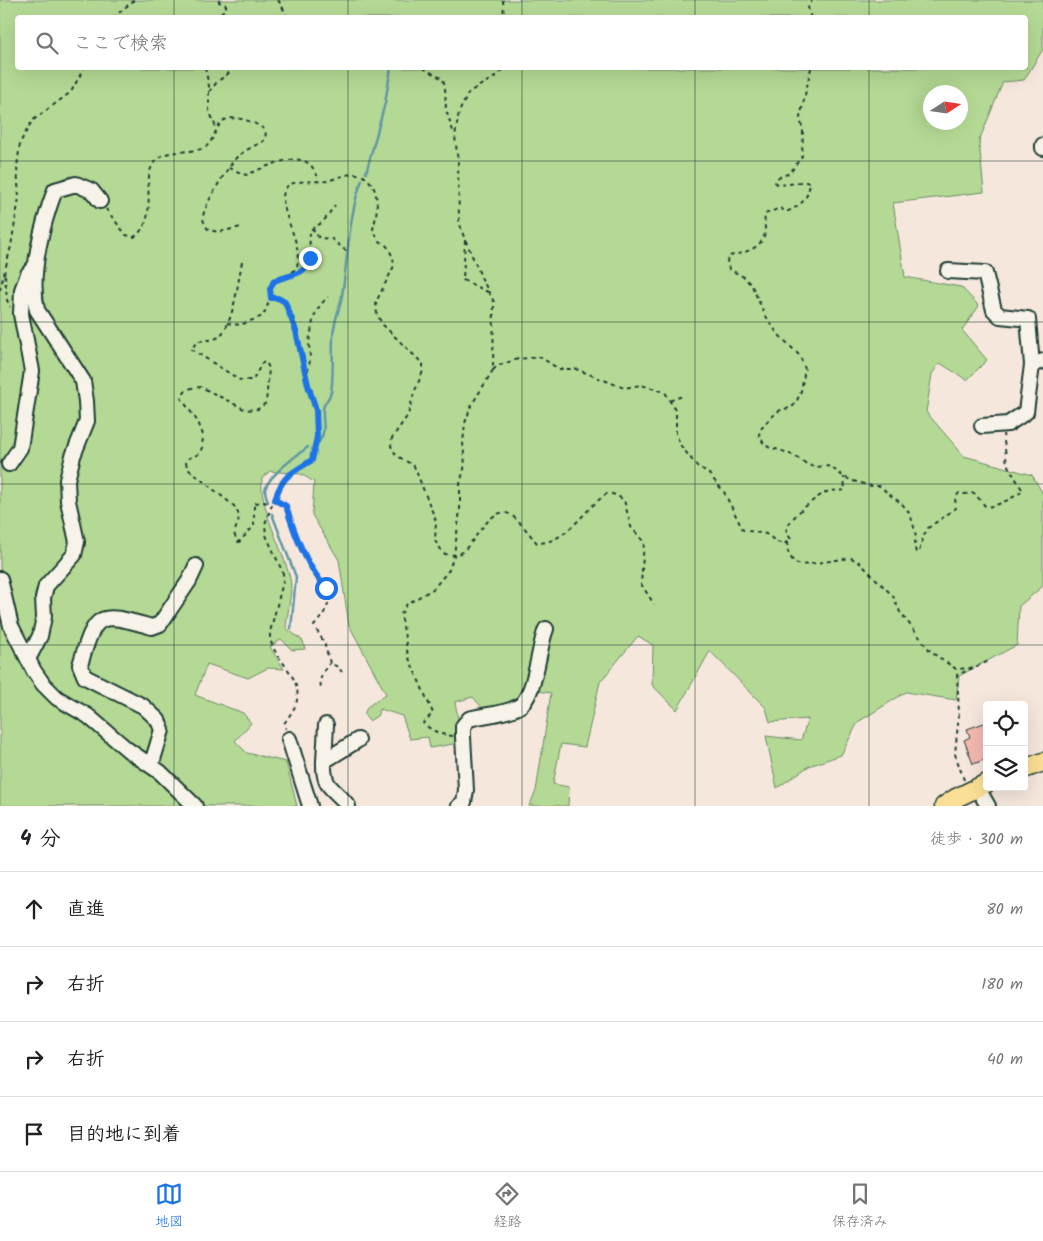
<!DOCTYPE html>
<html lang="ja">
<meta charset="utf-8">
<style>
:root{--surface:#fff;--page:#f6f6f6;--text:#202124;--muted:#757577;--line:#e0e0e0;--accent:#1a73e8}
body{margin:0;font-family:Kalam,"Klee One",sans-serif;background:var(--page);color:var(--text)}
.controls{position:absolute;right:15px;bottom:15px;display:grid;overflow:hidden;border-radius:5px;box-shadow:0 5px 20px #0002}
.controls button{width:45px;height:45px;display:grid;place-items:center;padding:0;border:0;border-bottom:1px solid var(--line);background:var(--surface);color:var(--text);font:25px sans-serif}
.compass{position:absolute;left:923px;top:85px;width:45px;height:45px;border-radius:50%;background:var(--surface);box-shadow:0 5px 20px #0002;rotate:78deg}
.stop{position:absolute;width:15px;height:15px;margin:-11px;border:4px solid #1a73e8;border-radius:50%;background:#fff}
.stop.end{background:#1a73e8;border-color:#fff;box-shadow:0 1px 5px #0008}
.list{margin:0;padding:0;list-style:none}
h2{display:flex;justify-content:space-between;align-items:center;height:65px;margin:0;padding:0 20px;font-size:21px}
h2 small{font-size:16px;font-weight:400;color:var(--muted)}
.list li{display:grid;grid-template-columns:32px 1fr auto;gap:15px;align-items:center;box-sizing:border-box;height:75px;padding:0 20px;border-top:1px solid var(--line)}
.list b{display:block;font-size:19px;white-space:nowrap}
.list em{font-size:16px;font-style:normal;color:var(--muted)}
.icon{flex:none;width:28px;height:28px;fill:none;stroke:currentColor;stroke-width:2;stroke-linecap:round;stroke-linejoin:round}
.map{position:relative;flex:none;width:1043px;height:806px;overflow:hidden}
.search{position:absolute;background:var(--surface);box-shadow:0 5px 20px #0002;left:15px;right:15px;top:15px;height:55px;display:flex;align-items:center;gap:12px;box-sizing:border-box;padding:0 18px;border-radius:5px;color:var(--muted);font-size:19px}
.sheet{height:365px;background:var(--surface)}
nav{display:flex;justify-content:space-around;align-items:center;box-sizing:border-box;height:70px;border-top:1px solid var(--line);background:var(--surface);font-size:14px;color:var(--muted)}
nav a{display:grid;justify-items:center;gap:2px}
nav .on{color:var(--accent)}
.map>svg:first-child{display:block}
</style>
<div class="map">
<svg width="1043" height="806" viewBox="0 0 1043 806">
<rect width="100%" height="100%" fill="#f6e7dd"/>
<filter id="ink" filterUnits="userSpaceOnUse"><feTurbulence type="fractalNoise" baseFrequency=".02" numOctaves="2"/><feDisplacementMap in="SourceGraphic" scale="10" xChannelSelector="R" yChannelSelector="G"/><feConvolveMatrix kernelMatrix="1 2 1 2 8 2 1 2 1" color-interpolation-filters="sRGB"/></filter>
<g filter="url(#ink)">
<path fill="#b4d994" stroke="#6a8b64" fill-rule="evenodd" d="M0 0H1043V49L1024 80 1003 82 979 141 984 192 893 203 905 277 961 287 979 306 962 330 987 360 967 380 940 363 932 374 926 412 964 456 1032 475 1043 494V586L1019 606 1017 645 959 676 956 700 906 692 858 722 841 755 809 766 777 788 766 736 801 740 808 719 770 722 766 708 710 651 677 710 652 685 653 645 638 636 600 682 585 747 561 744 553 784 569 787 568 806H529L536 791 551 693 530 690 494 710 485 711 473 697 455 702 458 718 457 730 459 743 430 748 428 737 410 739 402 716 380 709 377 716 369 721 364 715 367 707 386 694 349 625 339 560 312 515 314 482 301 474 270 471 262 478C259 508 283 549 290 578 293 588 287 617 286 628L303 641 305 649 292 650 281 639 270 647 284 669 268 668 248 678 207 664 195 695 243 713 251 723 235 741 247 753 286 762 297 806H0ZM18 18H1026V68H18ZM930 92H960V122H930Z"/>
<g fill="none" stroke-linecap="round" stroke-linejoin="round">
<path stroke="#6198a4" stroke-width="2.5" d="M366 173 385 103 391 68
M319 442C327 431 322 421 323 409 324 402 330 398 331 392 334 374 332 356 333 338 333 325 338 313 341 301 348 263 348 215 362 180
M268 502C267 498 265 494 265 490 267 477 298 454 308 447
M272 514 296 577 291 629"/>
</g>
<path fill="#f4b9b0" stroke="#1f3d34" d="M987 722V759L973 764 964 740 970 737 967 729Z"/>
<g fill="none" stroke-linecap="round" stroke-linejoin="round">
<g stroke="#1f3d34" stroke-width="18">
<path id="minor" d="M1043 145V148
M948 271 985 273 994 310 1000 316 1028 319 1032 365
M982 426 1008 424 1026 412 1032 365 1043 361
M9 464 20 448 32 371 21 314 22 290 28 274 36 265
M0 579 11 626 34 671 43 684 57 698 88 716 128 750 160 772 195 806
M28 659 40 636 44 617 43 598 46 586 74 555 77 542 68 501 67 480 73 456 87 421 86 401 83 381 37 310C29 274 42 225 55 190L76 184 92 191 100 201
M289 739 310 806
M324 761 326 725
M151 766 162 730 158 720 143 706 85 677 80 665C96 611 98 612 152 627L160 624 189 581 196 566
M977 787 988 806
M348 806C334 786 323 791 324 761L358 740
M459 806 464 802 466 790 463 737V726L469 719C484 715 504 714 518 707 536 697 538 648 546 629"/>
</g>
<g stroke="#1f3d34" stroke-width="21">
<path id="major" d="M1024 769 1043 762
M944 806 956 798 987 783"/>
</g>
<path stroke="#1f3d34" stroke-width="2" stroke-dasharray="4 4" stroke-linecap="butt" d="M219 0V2L226 5V8L221 13 223 18
M278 0 282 6 287 18
M503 0 504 18
M113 18 134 0
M811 18 808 8 812 0
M205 68 209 86V110L217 130
M423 68 443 79 445 87 446 110 454 134
M811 68 800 118 803 131 802 156 790 173 777 178 775 183C787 188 798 179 810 183 808 199 801 206 786 212L780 208 765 214C764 220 765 224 765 230 765 248 744 253 729 256L727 261 729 269 744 277 752 286 764 313 777 333 800 356 805 369 801 391 796 403 791 408 782 409 770 418 760 430 759 435 764 444 770 448 780 450 795 456 808 465 815 467 826 466 831 467 844 477 853 481 871 486H880C899 505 909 501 915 532 917 539 913 545 916 552H919L923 537 928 528 956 508 955 498 959 493 964 494 974 493 986 507C996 507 1014 497 1023 491L1007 464 1003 434
M209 92 217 82 230 72
M229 168 246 175C264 168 302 147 314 170 317 174 318 176 317 181
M106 209 126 235 134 237C159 220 142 187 152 166 162 146 187 155 204 148 213 143 214 131 221 123 230 112 257 122 266 131L265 140C257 145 243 151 238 156 230 163 203 207 203 217 203 222 206 227 209 230L219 232 241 227
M312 228 319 238 332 239 346 251
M465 240 463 280 488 292
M242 262C238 282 234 320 221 335 216 341 205 340 198 341L191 349 240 380H253L262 363 266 362 269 368 266 403 258 409 246 410 201 387C191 388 187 387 181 398L198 422 203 435 202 448 199 454 187 459 186 463 188 469 234 506C242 516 238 522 234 533L237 541 239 542 254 526V503L265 502 271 507
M292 274 304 270 309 265 310 230 323 222 335 205
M5 275 7 300 10 307
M0 290 11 246 19 198 17 167 20 143 32 121 71 92 84 68
M271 297C276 298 282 299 285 302 296 315 304 367 308 384 309 393 314 401 316 410 319 426 315 443 312 459L284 479 279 486 265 524 266 535 283 573V582L270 632C268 657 302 672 297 700 296 708 288 717 284 724L286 729
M227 323 240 325 263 316 271 297 270 289 274 281 290 275 297 267C298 261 298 254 297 248 295 233 279 205 284 192 285 188 288 185 291 184 300 180 316 182 326 181 337 179 352 170 363 176 381 186 378 212 373 229L379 241 387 246 393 257 394 266 376 302 377 315 383 325 423 364V371L414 393 408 415 392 438 391 446 396 455 414 466 436 521 435 541 444 554C449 554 455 556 459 554 474 547 490 502 511 515 521 522 529 534 537 543 568 543 584 508 608 493L616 495 624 500 631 527 644 542 641 584 654 604
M493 370 497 366 518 359 540 357 559 369H576L624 388 641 385 665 392 676 412V434L681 446 697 466 709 474 724 492 743 530 766 534 777 542 784 544 791 539C789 536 785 533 787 528 791 516 818 495 829 491 835 490 840 491 845 490L844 477
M307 372C311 362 310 355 309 345 309 341 310 337 311 333 313 317 316 308 328 297
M670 401 676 398 684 396
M275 500 286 506C293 530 302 558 317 578 322 585 328 589 329 598 329 608 320 619 314 626L324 642 330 663 338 667 342 672
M787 542 788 552 794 563 802 565 851 558 859 562 893 596 900 612 931 652 956 669 972 668
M321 687C319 677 323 671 330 663
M453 736C441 735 432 731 423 723L433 713 408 656 401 614 407 604 433 589 449 570 454 555 457 533 460 510V484L465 465 463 443 465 423 471 406 493 370 494 302 482 279 462 232 459 220 458 162 455 136 459 112 469 92 495 77 504 68
M964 780 955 754 959 713 957 675 989 661"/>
<use href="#minor" stroke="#f7f3e8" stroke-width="14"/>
<use href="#major" stroke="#fbdf96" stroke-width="18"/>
</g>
</g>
<g fill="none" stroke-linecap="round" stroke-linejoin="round" filter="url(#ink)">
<path stroke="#1a73e8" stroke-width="6" d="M310 258C308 275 288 275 274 281L270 289 271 298H278L285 302 296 331 308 385 316 410 317 437 312 460C292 473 282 475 275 500L286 506C295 535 306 565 326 588"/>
</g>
<path fill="none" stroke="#1f3d34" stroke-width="1" stroke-opacity="0.55" d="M174 0V18M348 0V18M522 0V18M695 0V18M869 0V18M174 68V806M348 68V806M522 68V806M695 68V806M869 68V806M0 161H1043M0 322H1043M0 484H1043M0 645H1043"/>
</svg>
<div class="controls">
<button><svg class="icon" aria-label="locate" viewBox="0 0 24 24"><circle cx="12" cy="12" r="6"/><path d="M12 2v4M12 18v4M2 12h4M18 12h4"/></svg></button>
<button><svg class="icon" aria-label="layers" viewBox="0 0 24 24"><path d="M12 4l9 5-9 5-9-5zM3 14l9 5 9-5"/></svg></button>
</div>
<svg class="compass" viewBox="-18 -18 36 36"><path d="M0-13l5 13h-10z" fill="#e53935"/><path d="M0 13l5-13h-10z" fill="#757577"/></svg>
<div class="stop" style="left:326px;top:588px"></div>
<div class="stop end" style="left:310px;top:258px"></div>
<div class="search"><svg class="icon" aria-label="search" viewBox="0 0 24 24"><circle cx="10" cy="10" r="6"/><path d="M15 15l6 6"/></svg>ここで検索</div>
</div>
<section class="sheet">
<h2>4 分<small>徒歩 · 300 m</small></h2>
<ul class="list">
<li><svg class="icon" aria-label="ahead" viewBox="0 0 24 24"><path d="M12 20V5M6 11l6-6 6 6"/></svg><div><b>直進</b></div><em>80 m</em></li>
<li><svg class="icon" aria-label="right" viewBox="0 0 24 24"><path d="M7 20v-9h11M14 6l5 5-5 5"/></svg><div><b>右折</b></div><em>180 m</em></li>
<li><svg class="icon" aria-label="right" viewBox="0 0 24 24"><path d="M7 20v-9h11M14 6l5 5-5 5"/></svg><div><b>右折</b></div><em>40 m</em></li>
<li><svg class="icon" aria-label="arrive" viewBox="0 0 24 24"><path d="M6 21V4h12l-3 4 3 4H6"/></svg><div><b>目的地に到着</b></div></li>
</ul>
</section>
<nav>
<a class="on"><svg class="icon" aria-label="map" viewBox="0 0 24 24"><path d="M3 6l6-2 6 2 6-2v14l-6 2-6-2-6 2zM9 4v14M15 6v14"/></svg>地図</a>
<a><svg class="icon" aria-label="directions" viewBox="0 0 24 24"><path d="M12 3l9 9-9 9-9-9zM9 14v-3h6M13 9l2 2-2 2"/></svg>経路</a>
<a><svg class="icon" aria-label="saved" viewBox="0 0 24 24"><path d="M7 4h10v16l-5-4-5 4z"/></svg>保存済み</a>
</nav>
